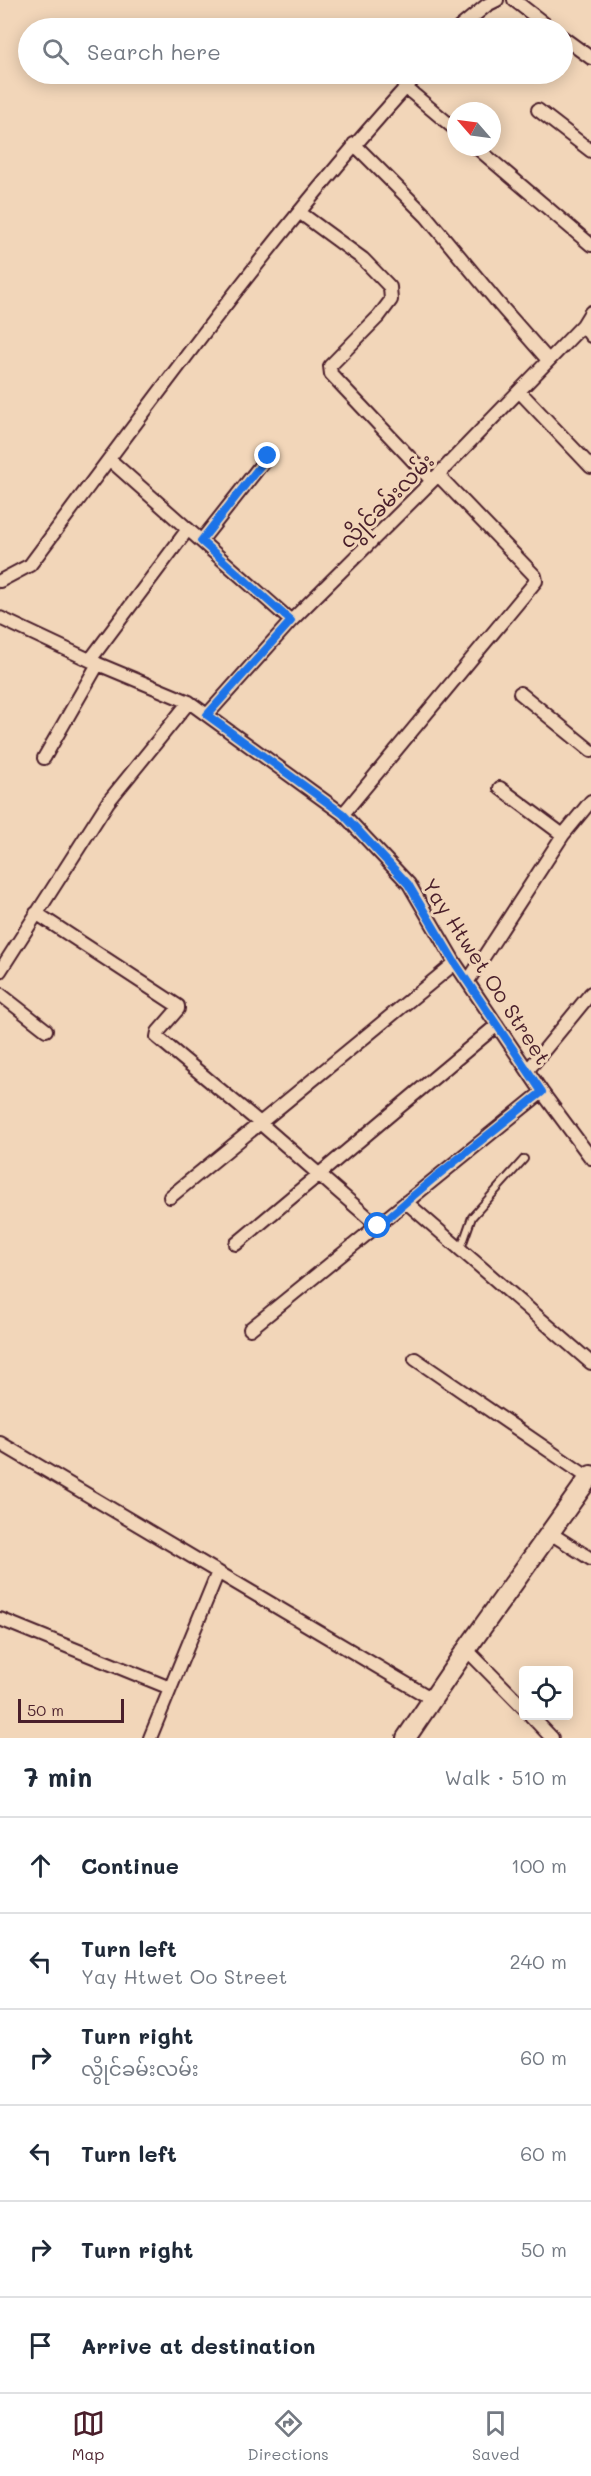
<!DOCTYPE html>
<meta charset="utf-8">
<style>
:root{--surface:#fff;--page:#f6f6f7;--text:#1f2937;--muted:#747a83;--line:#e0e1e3;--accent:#4a1f2b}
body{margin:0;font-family:Mali,"Noto Sans Myanmar",sans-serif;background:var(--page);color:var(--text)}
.controls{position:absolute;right:18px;bottom:18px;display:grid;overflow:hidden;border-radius:6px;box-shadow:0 3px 15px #0003}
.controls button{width:54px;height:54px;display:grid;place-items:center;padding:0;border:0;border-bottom:2px solid var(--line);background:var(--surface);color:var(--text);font:30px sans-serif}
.compass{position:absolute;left:447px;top:102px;width:54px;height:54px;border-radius:50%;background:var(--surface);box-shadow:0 3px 15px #0003;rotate:298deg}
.scale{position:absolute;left:18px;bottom:15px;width:106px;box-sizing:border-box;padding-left:6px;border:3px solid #4a1f2b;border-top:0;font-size:16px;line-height:21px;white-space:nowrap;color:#4a1f2b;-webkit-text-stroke:4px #f2d6b9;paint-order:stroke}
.stop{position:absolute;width:18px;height:18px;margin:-14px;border:4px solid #1a73e8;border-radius:50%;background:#fff}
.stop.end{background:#1a73e8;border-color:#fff;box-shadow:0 2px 6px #0008}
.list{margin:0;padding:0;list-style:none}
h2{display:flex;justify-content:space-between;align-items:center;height:78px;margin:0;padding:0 24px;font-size:26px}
h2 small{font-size:20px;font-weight:400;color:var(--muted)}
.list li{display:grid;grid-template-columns:39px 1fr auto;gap:18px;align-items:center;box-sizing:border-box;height:96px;padding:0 24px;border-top:2px solid var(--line)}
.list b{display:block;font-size:22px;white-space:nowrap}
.list p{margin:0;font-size:20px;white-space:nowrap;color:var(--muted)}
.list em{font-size:20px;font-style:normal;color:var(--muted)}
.icon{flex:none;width:33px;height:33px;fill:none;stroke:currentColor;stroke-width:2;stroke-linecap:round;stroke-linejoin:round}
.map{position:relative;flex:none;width:591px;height:1738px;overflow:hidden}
.search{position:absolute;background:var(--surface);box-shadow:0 3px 15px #0003;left:18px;right:18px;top:18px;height:66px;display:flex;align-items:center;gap:15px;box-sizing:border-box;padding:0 21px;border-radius:33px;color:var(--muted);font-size:22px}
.sheet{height:654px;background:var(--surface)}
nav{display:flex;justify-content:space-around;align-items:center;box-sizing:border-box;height:84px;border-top:2px solid var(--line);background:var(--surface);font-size:16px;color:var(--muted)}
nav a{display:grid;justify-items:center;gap:3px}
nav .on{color:var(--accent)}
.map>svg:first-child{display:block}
</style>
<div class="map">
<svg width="591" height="1738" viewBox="0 0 591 1738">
<rect width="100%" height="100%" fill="#f2d6b9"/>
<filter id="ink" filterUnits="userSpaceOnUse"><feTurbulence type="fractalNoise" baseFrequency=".0167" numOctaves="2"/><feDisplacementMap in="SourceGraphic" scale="12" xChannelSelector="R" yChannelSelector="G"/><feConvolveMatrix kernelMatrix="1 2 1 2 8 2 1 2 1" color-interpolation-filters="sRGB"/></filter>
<g filter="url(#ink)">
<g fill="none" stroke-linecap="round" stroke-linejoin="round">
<g stroke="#4a1f2b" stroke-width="10">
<path id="lane" d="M460 1251 472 1217 524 1159"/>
</g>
<g stroke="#4a1f2b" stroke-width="16">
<path id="street" d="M514 0 550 28
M459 28 487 5 497 0
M562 37 591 58
M405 87 456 130
M538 110 591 151
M354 144 426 216 499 304 548 360
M476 147 591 245
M299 212 363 259 390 287 391 300 379 316 330 366 331 374 432 481
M583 325 591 336
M519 391 591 467
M109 459 291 621
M201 541 268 456
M0 581 30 565C155 398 277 228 418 74
M0 618 98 664 189 702 343 814 409 884 455 963 542 1092 591 1158
M90 660 188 529
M520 693 591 751
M207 715 291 621 432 481 583 325 591 312
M44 758 98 664
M500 788 563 835
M343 814 536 581 535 576 438 475
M36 913 178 1006V1009L158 1032 157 1037 260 1123 378 1226
M0 971 108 802 189 702
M468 981 563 835 591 801
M0 994 46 1030
M528 1070 591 993
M170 1197 455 963
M406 1202 591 1363
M236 1244 497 1025
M250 1329 542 1092
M415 1359 589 1478
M0 1443 432 1699
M550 1533 591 1559
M0 1619 170 1688
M466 1649 524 1708
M531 1716 552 1738
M150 1738 218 1572"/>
</g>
<g stroke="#4a1f2b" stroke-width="22">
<path id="secondary" d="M406 1738 461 1657 591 1475"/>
</g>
<use href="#lane" stroke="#f2d6b9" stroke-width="6"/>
<use href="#street" stroke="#f2d6b9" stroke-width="12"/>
<use href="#secondary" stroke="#f2d6b9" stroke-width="18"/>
</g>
</g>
<g fill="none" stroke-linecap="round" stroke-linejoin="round" filter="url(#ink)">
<path stroke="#1a73e8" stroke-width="8" d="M268 456 201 541 291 621 207 715 343 814 408 884 455 963 542 1092 434 1178 378 1226"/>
</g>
<g text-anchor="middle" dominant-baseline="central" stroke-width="6" stroke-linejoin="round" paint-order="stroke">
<g font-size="21" fill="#4a1f2b" stroke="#f2d6b9">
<text transform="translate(386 500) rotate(-45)">လွိုင်ခမ်းလမ်း</text>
<text transform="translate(487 971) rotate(57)">Yay Htwet Oo Street</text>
</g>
</g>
</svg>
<div class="controls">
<button><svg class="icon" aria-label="locate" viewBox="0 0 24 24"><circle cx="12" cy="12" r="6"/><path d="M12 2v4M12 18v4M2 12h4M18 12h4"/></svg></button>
</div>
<svg class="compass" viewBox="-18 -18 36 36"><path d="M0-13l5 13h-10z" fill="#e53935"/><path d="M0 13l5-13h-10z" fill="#747a83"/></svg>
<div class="scale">50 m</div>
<div class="stop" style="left:378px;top:1226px"></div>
<div class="stop end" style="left:268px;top:456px"></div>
<div class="search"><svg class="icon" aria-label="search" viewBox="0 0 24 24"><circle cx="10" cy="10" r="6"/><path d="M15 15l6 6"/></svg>Search here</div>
</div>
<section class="sheet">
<h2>7 min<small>Walk · 510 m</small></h2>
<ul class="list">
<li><svg class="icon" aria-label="ahead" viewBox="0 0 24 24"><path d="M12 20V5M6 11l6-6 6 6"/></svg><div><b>Continue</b></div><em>100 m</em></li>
<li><svg class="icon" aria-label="left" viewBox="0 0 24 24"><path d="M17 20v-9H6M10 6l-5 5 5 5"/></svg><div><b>Turn left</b><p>Yay Htwet Oo Street</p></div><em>240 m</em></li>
<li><svg class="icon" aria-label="right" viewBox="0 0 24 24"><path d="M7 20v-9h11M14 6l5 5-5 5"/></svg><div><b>Turn right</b><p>လွိုင်ခမ်းလမ်း</p></div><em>60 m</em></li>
<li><svg class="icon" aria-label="left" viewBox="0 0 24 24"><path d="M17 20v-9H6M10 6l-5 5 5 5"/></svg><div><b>Turn left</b></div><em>60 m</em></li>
<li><svg class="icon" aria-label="right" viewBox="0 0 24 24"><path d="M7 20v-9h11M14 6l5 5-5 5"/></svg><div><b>Turn right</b></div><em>50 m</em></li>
<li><svg class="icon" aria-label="arrive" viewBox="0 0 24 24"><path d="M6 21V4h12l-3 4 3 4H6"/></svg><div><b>Arrive at destination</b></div></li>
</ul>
</section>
<nav>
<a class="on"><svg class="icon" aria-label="map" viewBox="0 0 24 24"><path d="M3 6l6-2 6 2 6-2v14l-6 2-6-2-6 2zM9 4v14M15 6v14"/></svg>Map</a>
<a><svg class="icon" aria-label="directions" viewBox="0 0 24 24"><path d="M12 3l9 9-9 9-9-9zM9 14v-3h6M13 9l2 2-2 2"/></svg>Directions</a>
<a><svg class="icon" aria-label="saved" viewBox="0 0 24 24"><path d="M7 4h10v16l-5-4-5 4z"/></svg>Saved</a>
</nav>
